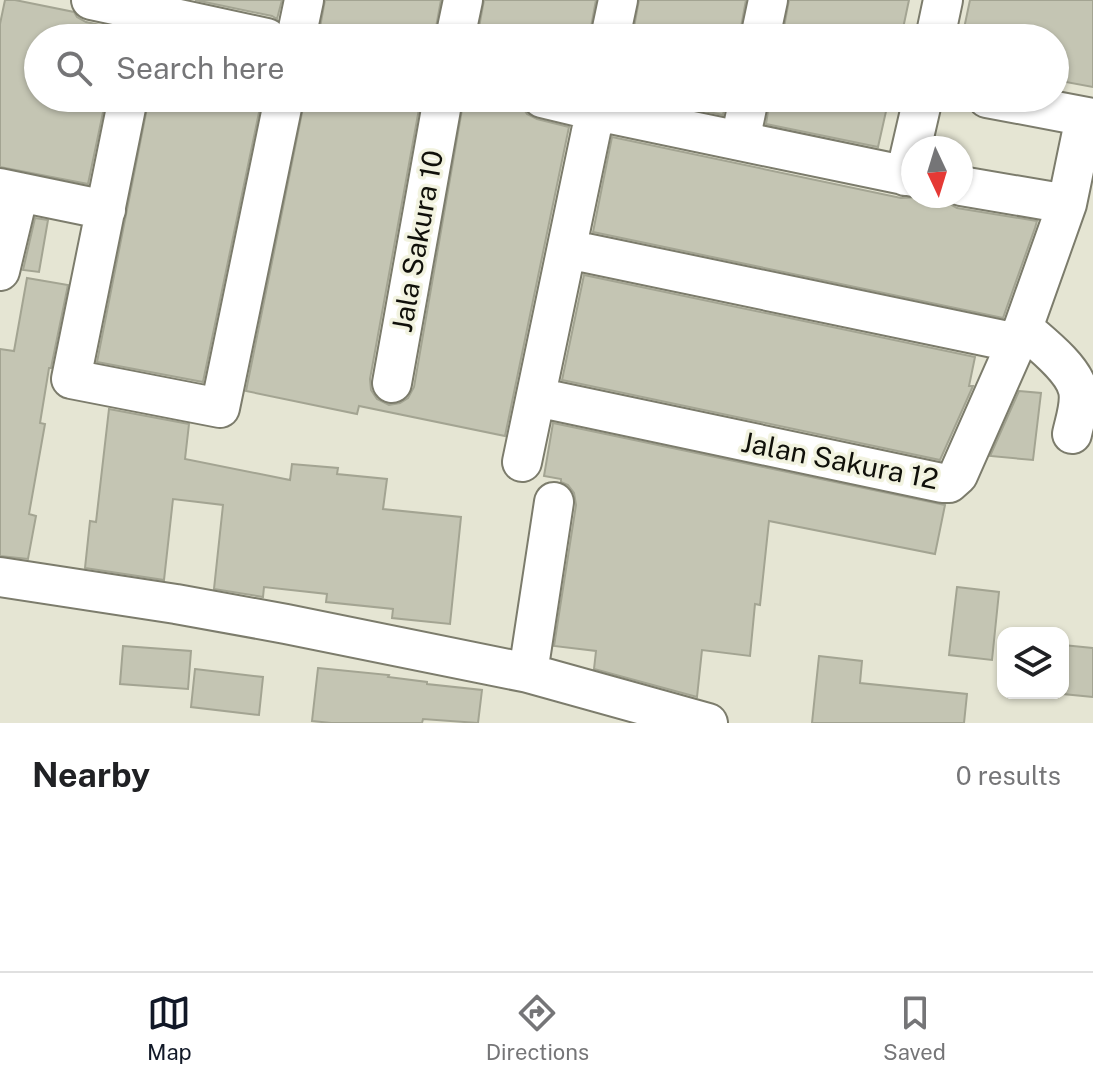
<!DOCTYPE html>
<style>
:root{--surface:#fff;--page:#f6f6f6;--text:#202124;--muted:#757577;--line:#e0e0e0;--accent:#111827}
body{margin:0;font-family:"Public Sans",sans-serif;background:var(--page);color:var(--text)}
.controls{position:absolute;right:24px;bottom:24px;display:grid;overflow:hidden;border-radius:16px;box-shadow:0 2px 6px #0004}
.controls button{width:72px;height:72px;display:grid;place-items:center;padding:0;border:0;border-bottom:2px solid var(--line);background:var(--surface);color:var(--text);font:40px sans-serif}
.compass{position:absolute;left:901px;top:136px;width:72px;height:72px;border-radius:50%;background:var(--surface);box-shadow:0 2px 6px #0004;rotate:176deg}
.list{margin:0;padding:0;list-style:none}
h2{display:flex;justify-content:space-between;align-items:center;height:104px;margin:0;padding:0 32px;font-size:34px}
h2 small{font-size:26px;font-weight:400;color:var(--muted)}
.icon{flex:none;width:44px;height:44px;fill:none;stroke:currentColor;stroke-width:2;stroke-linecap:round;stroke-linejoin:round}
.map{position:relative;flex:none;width:1093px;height:723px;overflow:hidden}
.search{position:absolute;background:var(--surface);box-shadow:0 2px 6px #0004;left:24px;right:24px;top:24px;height:88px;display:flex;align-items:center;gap:20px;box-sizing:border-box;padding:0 28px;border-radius:44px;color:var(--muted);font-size:30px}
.sheet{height:248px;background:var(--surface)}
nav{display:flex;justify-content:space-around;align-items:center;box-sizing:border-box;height:112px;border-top:2px solid var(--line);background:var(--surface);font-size:22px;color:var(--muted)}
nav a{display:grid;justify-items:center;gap:4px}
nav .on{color:var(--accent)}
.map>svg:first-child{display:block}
</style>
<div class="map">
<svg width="1093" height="723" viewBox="0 0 1093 723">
<rect width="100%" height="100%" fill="#e5e5d3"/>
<path fill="#c4c5b3" stroke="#a3a492" stroke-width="2" d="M5 0H15L74 12 77 17 86 22 138 33 137 38H38V98H106L88 184 0 167V24Z
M195 0H282L277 19 272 16Z
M325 0H441L434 38H318Z
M484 0H596L589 38H477Z
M639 0H746L739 38H632Z
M789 0H909L901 38H782Z
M970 0H1093V87L1055 80V38H962Z
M149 98H262L203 382 97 362Z
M305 98H421L370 379 371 390 377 399 389 405 400 403 408 398 414 387 464 98H521V105L527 114 537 119 569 127 505 436 359 406 357 414 246 391Z
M642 98H727L723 115Z
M770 98H889L878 147 766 124Z
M612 137 901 198 942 196 948 203 957 208 1037 221 1035 228 1003 318 593 232Z
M35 218 48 220 39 272 23 270Z
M584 275 975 357 969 386H973L940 460 562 380Z
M27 278 68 285 51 368H49L40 423 45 424 29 514 36 516 28 559 0 556V349L14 351Z
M1019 391 1041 393 1033 460 990 456Z
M109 409 189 424 185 459 290 480 292 464 338 468 337 474 387 479 383 509 461 517 450 624 392 618 393 609 326 602 327 594 264 587 263 597 214 589 223 505 173 499 164 580 85 568 90 521 96 522Z
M553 423 945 505 935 554 769 521 760 605 755 604 750 656 702 650 697 697 594 669 596 651 554 646 576 505 574 493 568 485 561 482V479L544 476Z
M957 587 999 592 992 660 949 655Z
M1063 645 1093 648V697L1063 694Z
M123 646 191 651 188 689 120 684Z
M819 656 862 661 860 683 967 694 964 723H812Z
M318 668 389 675 388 677 427 682V684L482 690 478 723 423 719 422 723H331L312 721Z
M195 669 263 677 259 715 191 707Z"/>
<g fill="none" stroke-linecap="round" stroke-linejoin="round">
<g stroke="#7c7c6c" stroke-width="42">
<path id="minor" d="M91 0 267 38
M296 38 304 0
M455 38 463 0
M610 38 618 0
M760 38 768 0
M935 38 943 0
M128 98 71 379 220 408 284 98
M542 98 596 111 913 177
M987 98 1093 118
M740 141 749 98
M905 176 923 98
M961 186 1067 204
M0 188 106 210
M567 249 1017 343
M0 271 19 192
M1023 328C1040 343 1073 368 1078 390 1081 404 1075 420 1072 434
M392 383 443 98
M536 397 942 483H949L958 475 1023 328 1067 204 1085 117
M522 462 598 98
M0 577 176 604 286 624 528 673 708 723
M528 673 554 502"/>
</g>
<use href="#minor" stroke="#fff" stroke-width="38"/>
</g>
<g text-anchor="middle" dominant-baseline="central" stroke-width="7" stroke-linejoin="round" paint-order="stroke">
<g font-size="28" fill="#10100a" stroke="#f2f3e0">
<text transform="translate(417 241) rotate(-80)">Jala Sakura 10</text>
<text transform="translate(840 460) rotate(11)">Jalan Sakura 12</text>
</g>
</g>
</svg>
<div class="controls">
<button><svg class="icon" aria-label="layers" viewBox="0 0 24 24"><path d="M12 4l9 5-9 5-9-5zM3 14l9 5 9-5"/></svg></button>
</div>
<svg class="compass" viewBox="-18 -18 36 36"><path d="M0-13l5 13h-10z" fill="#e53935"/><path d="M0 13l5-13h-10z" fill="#757577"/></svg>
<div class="search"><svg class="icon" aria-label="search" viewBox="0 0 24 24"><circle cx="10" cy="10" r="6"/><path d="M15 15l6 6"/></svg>Search here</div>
</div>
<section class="sheet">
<h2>Nearby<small>0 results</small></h2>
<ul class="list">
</ul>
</section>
<nav>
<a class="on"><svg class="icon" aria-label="map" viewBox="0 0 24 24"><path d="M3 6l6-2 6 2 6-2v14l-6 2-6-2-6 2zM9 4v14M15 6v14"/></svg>Map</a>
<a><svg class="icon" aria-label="directions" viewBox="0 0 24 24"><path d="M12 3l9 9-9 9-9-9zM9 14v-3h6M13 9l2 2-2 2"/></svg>Directions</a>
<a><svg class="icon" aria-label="saved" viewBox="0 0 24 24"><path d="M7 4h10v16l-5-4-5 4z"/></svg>Saved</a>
</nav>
